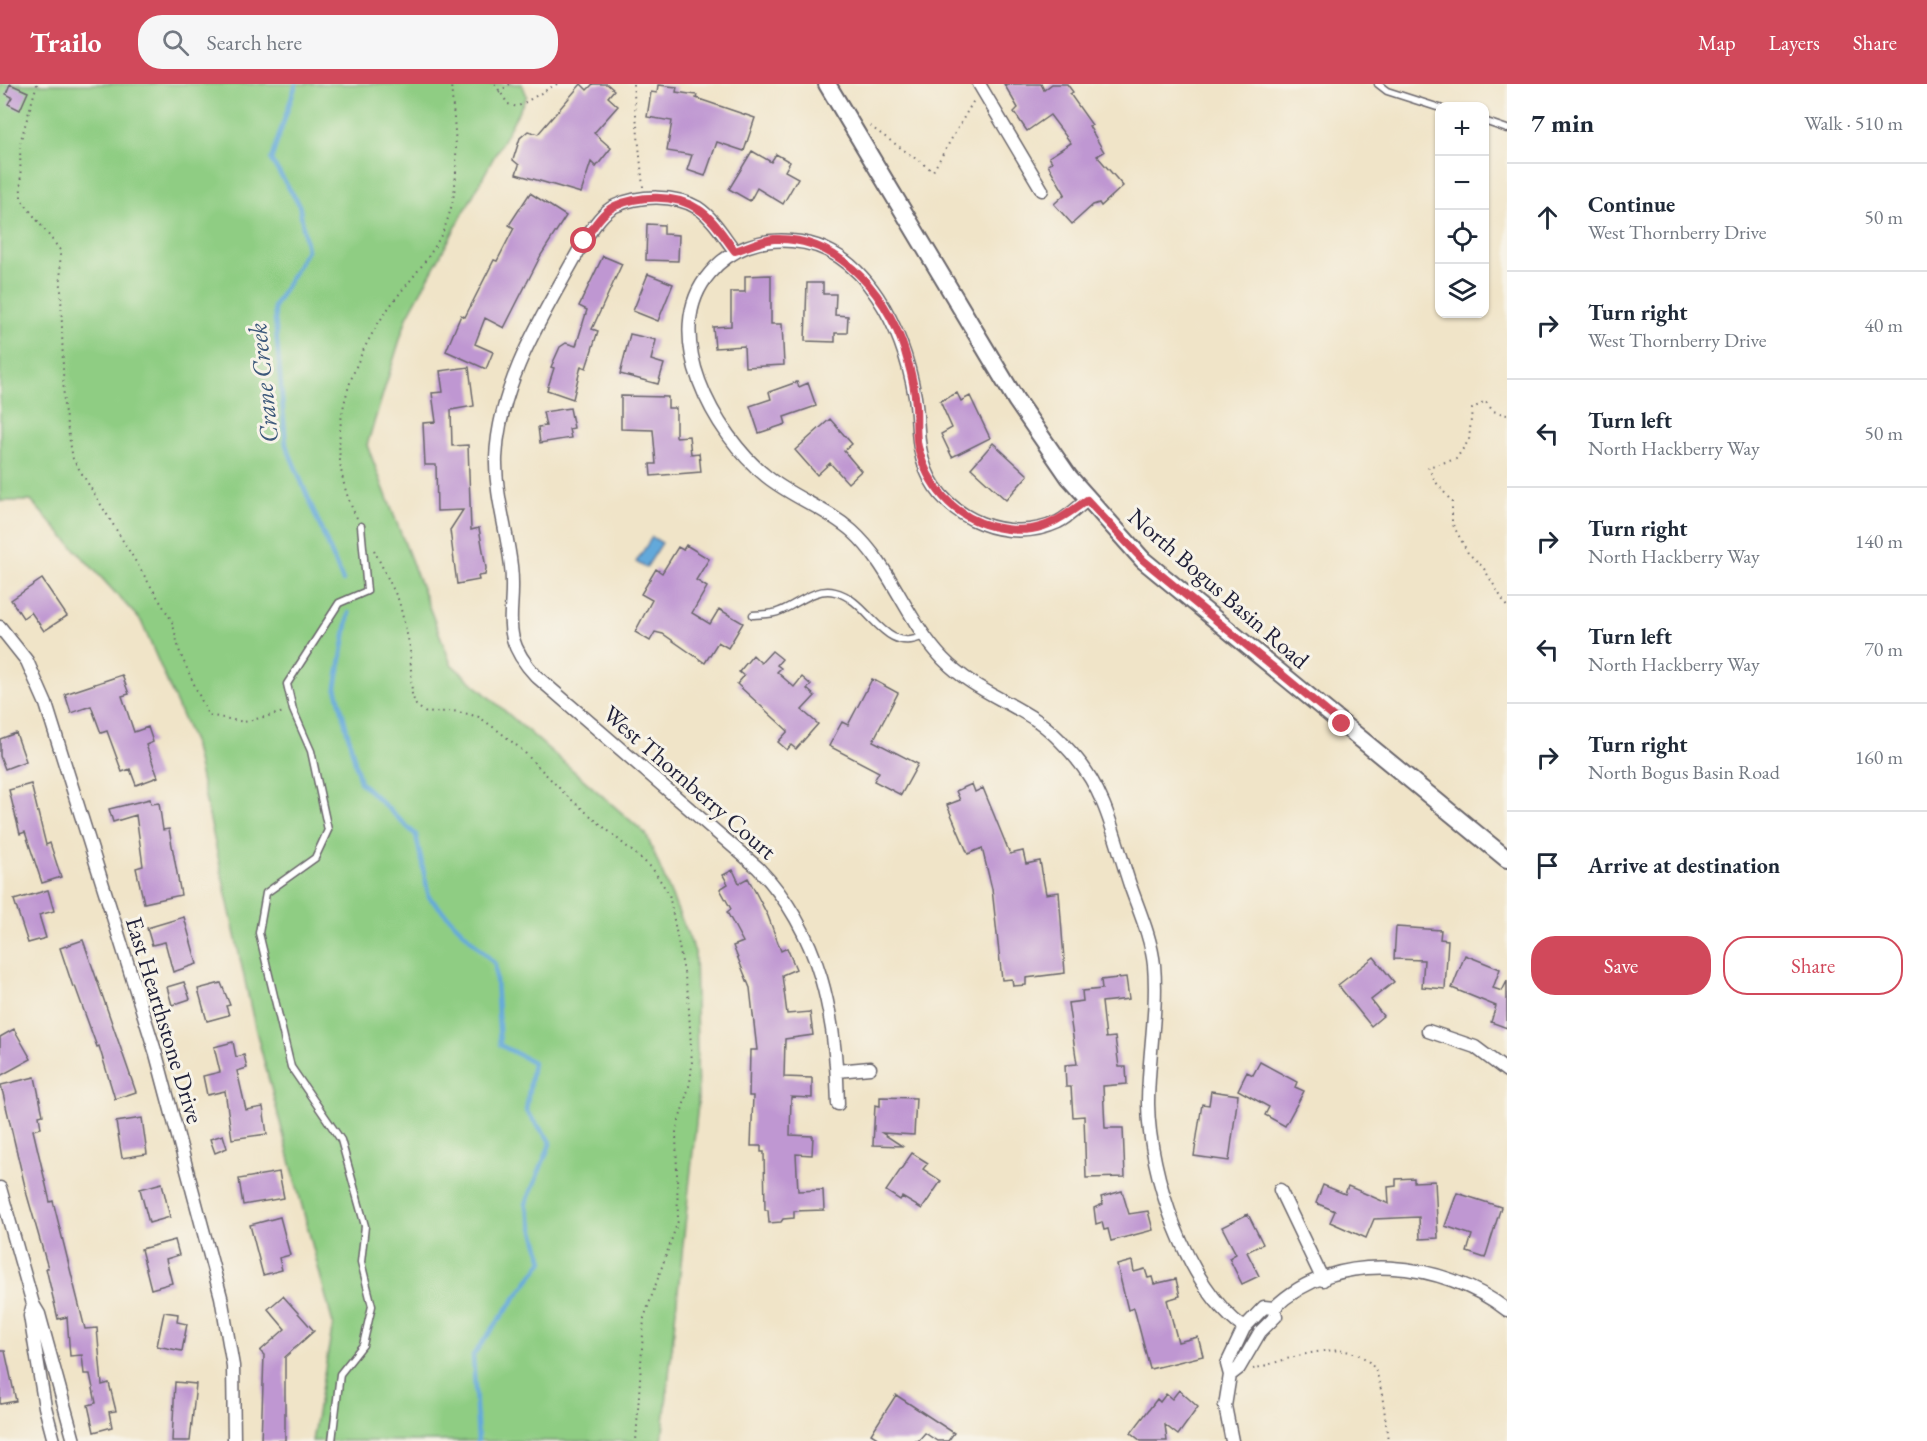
<!DOCTYPE html>
<meta charset="utf-8">
<style>
:root{--surface:#fff;--page:#f6f6f7;--text:#1f2937;--muted:#747a83;--line:#e0e1e3;--accent:#d1495b}
body{margin:0;font-family:"EB Garamond",serif;background:var(--page);color:var(--text)}
.controls{position:absolute;right:18px;top:18px;display:grid;overflow:hidden;border-radius:12px;box-shadow:0 2px 4px #0004}
.controls button{width:54px;height:54px;display:grid;place-items:center;padding:0;border:0;border-bottom:2px solid var(--line);background:var(--surface);color:var(--text);font:30px sans-serif}
.stop{position:absolute;width:18px;height:18px;margin:-14px;border:4px solid #d1495b;border-radius:50%;background:#fff}
.stop.end{background:#d1495b;border-color:#fff;box-shadow:0 2px 6px #0008}
.list{margin:0;padding:0;list-style:none}
h2{display:flex;justify-content:space-between;align-items:center;height:78px;margin:0;padding:0 24px;font-size:26px}
h2 small{font-size:20px;font-weight:400;color:var(--muted)}
.list li{display:grid;grid-template-columns:39px 1fr auto;gap:18px;align-items:center;box-sizing:border-box;height:108px;padding:0 24px;border-top:2px solid var(--line)}
.list b{display:block;font-size:22px;white-space:nowrap}
.list p{margin:0;font-size:20px;white-space:nowrap;color:var(--muted)}
.list em{font-size:20px;font-style:normal;color:var(--muted)}
.actions{display:flex;gap:12px;padding:18px 24px}
.actions a{flex:1;padding:14px 0;border:2px solid var(--accent);border-radius:24px;text-align:center;font-size:21px;color:var(--accent)}
.actions .main{background:var(--accent);color:#fff}
.icon{flex:none;width:33px;height:33px;fill:none;stroke:currentColor;stroke-width:2;stroke-linecap:round;stroke-linejoin:round}
.map{position:relative;flex:none;width:1507px;height:1357px;overflow:hidden}
header{display:flex;align-items:center;gap:36px;box-sizing:border-box;height:84px;padding:0 30px;background:var(--accent);color:#fff}
header strong{font-size:28px}
nav{display:flex;gap:33px;margin-inline-start:auto;font-size:21px}
.search{width:420px;height:54px;background:var(--page);display:flex;align-items:center;gap:15px;box-sizing:border-box;padding:0 21px;border-radius:24px;color:var(--muted);font-size:22px}
main{display:flex}
aside{flex:1;background:var(--surface)}
.map>svg:first-child{display:block}
</style>
<header>
<strong>Trailo</strong>
<div class="search"><svg class="icon" aria-label="search" viewBox="0 0 24 24"><circle cx="10" cy="10" r="6"/><path d="M15 15l6 6"/></svg>Search here</div>
<nav><a>Map</a><a>Layers</a><a>Share</a></nav>
</header>
<main>
<div class="map">
<svg width="1507" height="1357" viewBox="0 0 1507 1357">
<rect width="100%" height="100%" fill="#f7f3e8"/>
<filter id="ink" filterUnits="userSpaceOnUse"><feTurbulence type="fractalNoise" baseFrequency=".0167" numOctaves="2"/><feDisplacementMap in="SourceGraphic" scale="12" xChannelSelector="R" yChannelSelector="G"/><feConvolveMatrix kernelMatrix="1 2 1 2 8 2 1 2 1" color-interpolation-filters="sRGB"/></filter>
<filter id="wash" filterUnits="userSpaceOnUse"><feTurbulence type="fractalNoise" baseFrequency=".008" numOctaves="4" result="noise"/><feDisplacementMap in="SourceGraphic" scale="24" xChannelSelector="R" yChannelSelector="G"/><feGaussianBlur stdDeviation="1.35" result="paint"/><feColorMatrix in="noise" values="0 0 0 0 0 0 0 0 0 0 0 0 0 0 0 0 0 1.4 0 .05"/><feComposite in="paint" operator="in"/></filter>
<g filter="url(#wash)">
<rect width="100%" height="100%" fill="#f0e4c8"/>
<path fill="#8fcd83" stroke="#58785f" stroke-width="1.5" d="M0 0H522L527 12 407 233 367 361 451 580 646 750 695 868 698 1020 662 1357H312L333 1240 255 943 193 658 141 537 31 417H0Z"/>
<path fill="#64a9da" stroke="#43668a" stroke-width="1.5" d="M652 453 662 459 646 484 636 478Z"/>
<g fill="none" stroke-linecap="round" stroke-linejoin="round">
<path stroke="#64a9da" stroke-width="4.5" d="M296 0 271 76 299 120 307 166 274 223 286 361 343 497
M349 529 336 603 360 698 416 751 429 813 495 880 500 961 533 978 526 1027 551 1058 526 1120 543 1177 473 1271 478 1357"/>
</g>
<g id="blocks">
<path fill="#bf97d2" d="M10 0 28 8 20 26 8 20 12 13 6 10Z
M581 0 587 6 593 0H607L614 6 608 13 618 22 594 49 611 64 596 83 591 78 581 109 516 90 519 81 513 76 520 54 528 47 538 50Z
M1004 0H1041L1044 6 1052 0H1067L1073 8 1070 10 1092 41 1089 42 1104 68 1097 72 1123 102 1101 122 1099 119 1093 121 1072 140 1054 120 1065 110 1048 81 1052 78 1049 73 1071 59 1050 31 1027 47 1014 28 1018 24Z
M658 1 677 3 676 8 697 11 696 14 755 34 744 67 717 58 705 92 687 86 692 71 667 67 672 37 647 33 651 8 657 9Z
M752 67 771 78 776 70 790 78 785 87 798 94 783 120 757 104 750 117 729 105Z
M530 109 566 132 541 171 504 244 485 234 475 260 493 268 486 285 446 267 461 231 465 233 494 176 497 177 514 144 509 141Z
M647 140 664 141V150L679 151 678 177 646 176Z
M603 172 622 180 592 245 598 247 586 284 581 282 573 315 547 306 554 284 551 283 560 263 566 259 576 262 587 226 579 222Z
M648 190 673 200 658 237 633 227Z
M771 191V240H782L784 281 745 283 744 262 715 264 713 243 731 242V208H745V192Z
M807 199H823V210H836L835 231 848 232 847 249H835V258L805 257Z
M630 250 656 256 651 276 664 280 658 300 620 290Z
M469 283 474 322 451 326 452 362 468 361 471 446 479 444 486 484 485 491 478 492 479 496 457 500 450 446 463 426 437 427 436 381H425L423 339 436 338 432 309 443 308 440 287Z
M797 298 799 303 808 299 816 322 784 333 786 340 759 349 750 322 771 315 769 308Z
M957 309 961 317 970 312 990 354 952 373 941 350 952 344 940 317Z
M621 312 668 313V324H676V353L689 352 691 370 699 369 701 388 651 392 650 380H656L653 346 621 345Z
M570 324 574 344 569 345 571 354 540 359 538 343 546 342 543 328Z
M830 335 852 360 844 367 861 387 848 399 830 379 817 391 795 366Z
M993 359 1028 391 1006 416 971 384Z
M686 461 709 475 696 496 707 503 692 529 710 540 719 525 743 539 728 564 718 558 705 579 663 550 655 548 650 557 635 548 652 516 641 510 656 485 662 489 678 463 683 466Z
M42 495 67 532 44 547 31 528 23 534 11 516Z
M772 567 782 575 777 581 781 584 777 588 794 603 802 593 811 601 807 605 815 612 802 626 818 640 796 665 791 661 787 666 778 658 788 647 737 600 744 592 739 588 753 571 761 579Z
M122 591 129 610 122 612 134 648 148 643 153 658 146 661 158 693 136 701 130 685 122 688 107 647 101 649 91 622 71 629 65 610Z
M872 595 898 609 873 657 918 680 901 711 874 697 879 688 829 662 842 638 848 641Z
M16 649 26 677 5 685 0 672V655Z
M31 700 46 761 50 759 61 793 42 799 25 748 20 750 9 706Z
M972 700 975 708 983 704 1010 770 1023 767 1026 780 1040 777 1046 810 1059 808 1065 889 1026 894V901L1013 902 1012 895 1002 896 992 805 982 764 968 770 947 721 960 716 956 707Z
M150 715 151 720 159 719 163 746 169 745 181 811 144 819 136 784 143 782 136 731 113 738 109 725Z
M733 786 739 799 748 794 768 832 781 867 787 864 796 885 782 891 787 930 810 928 813 951 785 955 784 993 812 994V1014L791 1013 790 1051 813 1052 812 1071 796 1070 798 1107 823 1106 824 1126 794 1127V1134L783 1135 781 1138 769 1139 768 1126H765L764 1068H761V1062H751L753 1012H749L750 966H757L750 904 733 862 743 858 727 828 731 825 720 805 728 800 723 791Z
M48 806 54 827 39 831 46 854 28 859 14 816Z
M184 833 197 880 173 888 165 858 152 861 147 844Z
M1396 843 1441 846 1440 855 1448 856 1445 905 1422 903 1424 876 1394 875Z
M83 856 136 1008 115 1015 99 962 97 963 75 902 73 903 60 864Z
M1465 871 1500 885 1493 904 1502 907 1507 897V944L1491 938 1496 922 1452 904Z
M1374 873 1394 898 1371 916 1383 932 1371 942 1338 901Z
M1126 893 1129 915 1102 918 1106 954 1115 953 1119 983H1126L1127 1000 1103 1002 1105 1044H1123L1125 1093 1086 1094 1084 1032 1073 1033 1071 1003H1066L1065 981 1077 980 1068 919 1083 917 1082 907 1102 905 1101 896Z
M184 898 190 915 172 921 167 903Z
M221 899 230 921 226 922 229 931 207 937 198 905Z
M14 945 31 975 0 992V953Z
M233 958 236 973 244 971 247 984 237 987 246 1026 263 1023 267 1050 232 1055 225 1007 207 1011 203 992 220 988 214 963Z
M1260 978 1297 998 1295 1003 1304 1007 1285 1042 1265 1031 1269 1023 1238 1006 1247 988 1253 991Z
M35 993 43 1031 39 1032 41 1044 33 1046 50 1118 53 1117 85 1245 97 1244 102 1301 109 1299 116 1327 109 1328 112 1343 94 1348 88 1321 96 1319 90 1290H84L82 1271 70 1272 67 1233 58 1235 46 1184H48L27 1111 1 1001Z
M1211 1007 1238 1011 1229 1077 1194 1072 1202 1020 1209 1021Z
M880 1013 916 1014 914 1051 882 1049 902 1062 873 1061 875 1021 880 1022Z
M142 1034 147 1070 122 1074 116 1038Z
M223 1051 227 1064 215 1069 210 1055Z
M912 1069 928 1079 923 1085 941 1097 922 1125 902 1113 900 1116 886 1107Z
M279 1088 284 1114 243 1121 239 1095Z
M1414 1094V1098L1435 1097 1438 1154 1420 1155 1419 1133 1374 1135 1366 1154 1330 1138 1335 1127 1316 1119 1323 1101 1345 1110 1348 1102 1389 1120 1388 1103 1396 1102V1095Z
M162 1099 170 1133 149 1139 140 1105Z
M1122 1107 1129 1130 1148 1127 1153 1146 1111 1157 1108 1145 1104 1146 1102 1138 1096 1140 1094 1124 1103 1120 1101 1113Z
M1457 1109 1501 1123 1485 1174 1467 1168 1472 1151 1445 1142Z
M1248 1130 1263 1160 1247 1168 1259 1192 1242 1200 1229 1174 1236 1170 1222 1143Z
M280 1133 290 1171 279 1174 282 1186 263 1191 250 1141Z
M175 1156 179 1171 166 1175 172 1199 151 1205 141 1165Z
M1132 1177 1134 1188 1145 1185 1148 1194 1152 1193 1154 1200 1176 1195 1180 1212 1167 1216 1178 1258 1198 1253 1203 1272 1150 1285 1134 1224 1128 1226 1117 1181Z
M283 1212 314 1247 285 1273V1357H261L264 1271 260 1267 285 1245 268 1225Z
M164 1228 178 1230 177 1238 187 1240 182 1267 157 1262Z
M0 1267H5L16 1317 0 1320Z
M175 1298 196 1300 190 1357H172Z
M1179 1306 1198 1323 1178 1351 1165 1341 1167 1357H1141L1131 1349 1157 1315 1160 1318 1166 1310 1172 1315Z
M896 1311 954 1349 948 1357H937L925 1349 918 1357H882L871 1350Z"/>
</g>
</g>
<g filter="url(#ink)">
<use href="#blocks" fill-opacity="0" stroke="#6a666c" stroke-width="1.5"/>
<g fill="none" stroke-linecap="round" stroke-linejoin="round">
<g stroke="#6a666c" stroke-width="9">
<path id="service" d="M1378 0 1387 7 1440 24
M1484 37 1507 45
M753 531C762 530 772 531 780 527 798 520 815 503 835 508 870 516 883 572 923 552
M332 1357 340 1290 363 1261 372 1222 361 1178 365 1142 341 1056 291 983 259 849 266 809 315 774 328 746 311 667 293 626 287 600 339 519 367 507 361 442"/>
</g>
<g stroke="#6a666c" stroke-width="15">
<path id="minor" d="M979 0 1042 106
M735 167C724 153 713 134 698 124 675 110 639 111 615 122 602 128 592 145 584 157 548 224 499 295 496 374 495 411 507 446 511 482 517 530 496 549 536 592L758 784C821 849 836 933 838 1020
M1087 416C1078 423 1068 433 1058 438 1009 461 945 435 926 386 916 361 919 338 915 313 904 249 867 162 792 157 761 154 731 164 710 189 658 249 715 351 766 392 793 414 826 424 852 447 891 482 906 536 943 575 970 603 1004 615 1036 636 1051 646 1064 660 1076 674 1107 710 1115 757 1130 801 1139 827 1151 853 1154 881 1158 926 1148 974 1148 1020 1149 1090 1186 1202 1244 1244
M0 543 27 577 46 620 156 970 221 1213 233 1282 234 1357
M1428 947 1475 963 1507 987
M837 987 870 984
M0 1104 33 1220 39 1230 74 1357
M1280 1106 1323 1196
M33 1220 30 1232 45 1323 54 1357
M1274 1224C1336 1163 1444 1177 1507 1226
M1230 1291 1239 1284 1260 1248 1276 1232 1274 1224 1264 1223 1244 1244 1227 1280 1230 1291 1225 1322 1232 1357"/>
</g>
<g stroke="#6a666c" stroke-width="20">
<path id="tertiary" d="M827 0 1016 316 1069 393 1143 476 1507 775"/>
</g>
<path stroke="#6a666c" stroke-width="2" stroke-dasharray="1.5 4.5" stroke-linecap="butt" d="M37 0 20 59 21 115 60 166 64 323 73 375 172 537 180 569 208 631 244 638 284 628
M495 0 508 20 517 23 557 0
M633 0 643 103
M499 8 510 0
M870 42 933 87 974 16
M1507 331 1493 327 1485 317 1472 325 1469 356 1456 375 1428 383 1435 397 1452 418V439L1468 469 1483 483 1507 523
M357 434C320 364 346 283 390 222 411 194 439 166 449 131 462 90 454 42 451 0
M374 466 399 517 410 563 412 611 416 621 426 629 453 627 468 630 479 633 500 648 522 666 567 712 652 784 669 810 688 909 692 980 690 999 676 1047 678 1137 644 1234 636 1357
M1253 1285C1285 1277 1350 1248 1374 1284 1382 1296 1386 1341 1388 1357"/>
<use href="#service" stroke="#fff" stroke-width="6"/>
<use href="#minor" stroke="#fff" stroke-width="12"/>
<use href="#tertiary" stroke="#fff" stroke-width="16"/>
</g>
</g>
<g fill="none" stroke-linecap="round" stroke-linejoin="round" filter="url(#ink)">
<path stroke="#d1495b" stroke-width="8" d="M584 157C592 145 602 128 615 122 639 111 675 110 698 125 713 134 724 153 735 167 747 163 762 156 774 155 842 152 893 217 908 278 912 292 915 308 916 322 917 335 915 350 918 363 927 401 953 432 991 442 1034 453 1055 440 1087 416L1143 476 1342 640"/>
</g>
<g text-anchor="middle" dominant-baseline="central" stroke-width="6" stroke-linejoin="round" paint-order="stroke">
<g font-size="24" fill="#22223b" stroke="#f7f3e8">
<text transform="translate(1219 504) rotate(41)">North Bogus Basin Road</text>
<text transform="translate(690 698) rotate(41)">West Thornberry Court</text>
<text transform="translate(165 936) rotate(73)">East Hearthstone Drive</text>
</g>
<g font-size="26" font-style="italic" fill="#3c587b" stroke="#f7f3e8">
<text transform="translate(263 299) rotate(-96)">Crane Creek</text>
</g>
</g>
</svg>
<div class="controls">
<button>+</button>
<button>−</button>
<button><svg class="icon" aria-label="locate" viewBox="0 0 24 24"><circle cx="12" cy="12" r="6"/><path d="M12 2v4M12 18v4M2 12h4M18 12h4"/></svg></button>
<button><svg class="icon" aria-label="layers" viewBox="0 0 24 24"><path d="M12 4l9 5-9 5-9-5zM3 14l9 5 9-5"/></svg></button>
</div>
<div class="stop" style="left:584px;top:157px"></div>
<div class="stop end" style="left:1342px;top:640px"></div>
</div>
<aside>
<h2>7 min<small>Walk · 510 m</small></h2>
<ul class="list">
<li><svg class="icon" aria-label="ahead" viewBox="0 0 24 24"><path d="M12 20V5M6 11l6-6 6 6"/></svg><div><b>Continue</b><p>West Thornberry Drive</p></div><em>50 m</em></li>
<li><svg class="icon" aria-label="right" viewBox="0 0 24 24"><path d="M7 20v-9h11M14 6l5 5-5 5"/></svg><div><b>Turn right</b><p>West Thornberry Drive</p></div><em>40 m</em></li>
<li><svg class="icon" aria-label="left" viewBox="0 0 24 24"><path d="M17 20v-9H6M10 6l-5 5 5 5"/></svg><div><b>Turn left</b><p>North Hackberry Way</p></div><em>50 m</em></li>
<li><svg class="icon" aria-label="right" viewBox="0 0 24 24"><path d="M7 20v-9h11M14 6l5 5-5 5"/></svg><div><b>Turn right</b><p>North Hackberry Way</p></div><em>140 m</em></li>
<li><svg class="icon" aria-label="left" viewBox="0 0 24 24"><path d="M17 20v-9H6M10 6l-5 5 5 5"/></svg><div><b>Turn left</b><p>North Hackberry Way</p></div><em>70 m</em></li>
<li><svg class="icon" aria-label="right" viewBox="0 0 24 24"><path d="M7 20v-9h11M14 6l5 5-5 5"/></svg><div><b>Turn right</b><p>North Bogus Basin Road</p></div><em>160 m</em></li>
<li><svg class="icon" aria-label="arrive" viewBox="0 0 24 24"><path d="M6 21V4h12l-3 4 3 4H6"/></svg><div><b>Arrive at destination</b></div></li>
</ul>
<div class="actions"><a class="main">Save</a><a>Share</a></div>
</aside>
</main>
